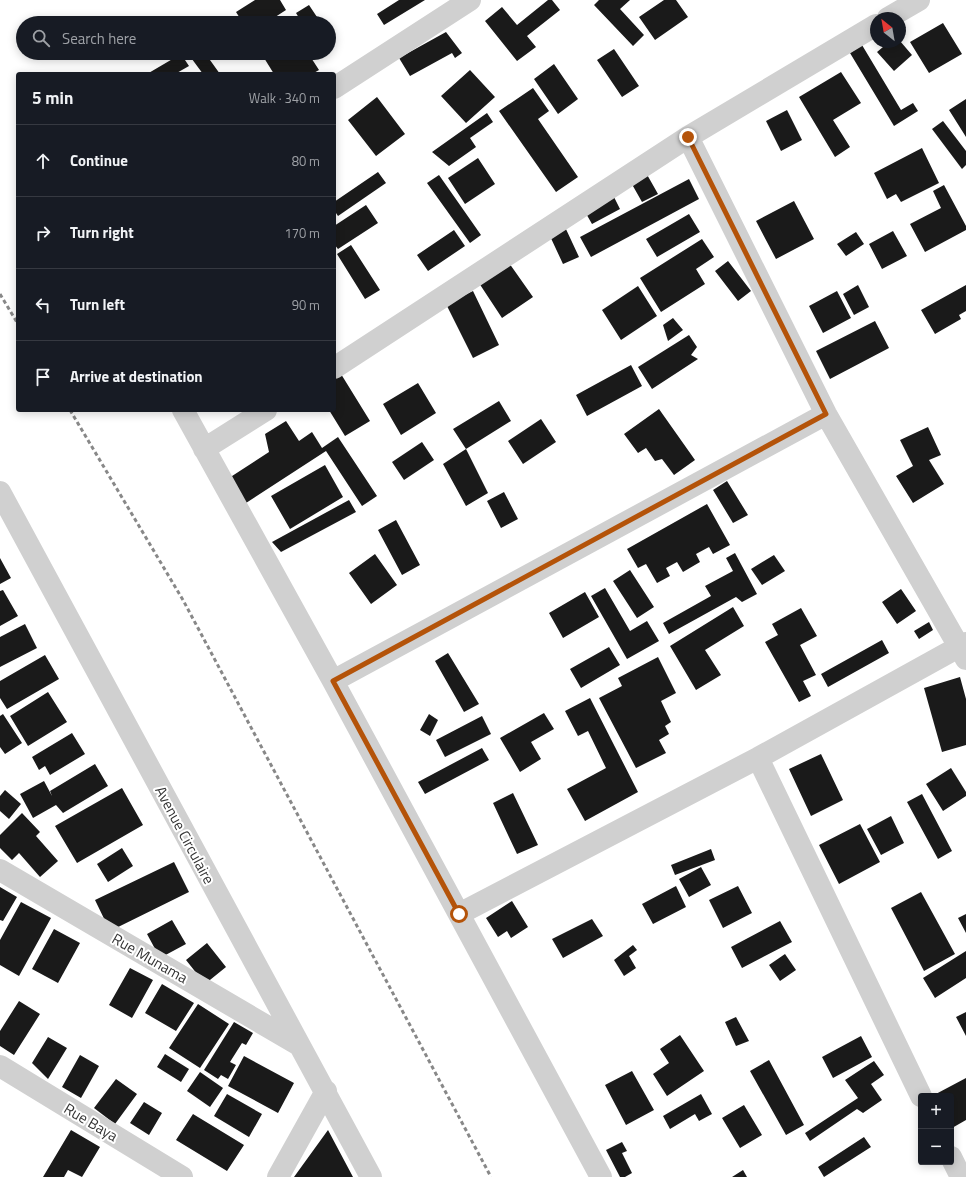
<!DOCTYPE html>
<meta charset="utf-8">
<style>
:root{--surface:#171b24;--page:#242831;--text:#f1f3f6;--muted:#9ea1a6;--line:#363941}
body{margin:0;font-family:"Titillium Web",sans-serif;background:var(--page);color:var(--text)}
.controls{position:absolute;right:12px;bottom:12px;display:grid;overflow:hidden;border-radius:4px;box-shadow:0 2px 10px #0003}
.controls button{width:36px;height:36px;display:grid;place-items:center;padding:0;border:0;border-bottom:1px solid var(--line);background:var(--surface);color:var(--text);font:20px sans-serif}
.compass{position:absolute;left:870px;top:12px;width:36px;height:36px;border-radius:50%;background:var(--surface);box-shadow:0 2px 10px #0003;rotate:329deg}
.stop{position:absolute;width:12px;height:12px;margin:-9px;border:3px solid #b45309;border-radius:50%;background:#fff}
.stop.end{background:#b45309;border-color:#fff;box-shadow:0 1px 4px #0008}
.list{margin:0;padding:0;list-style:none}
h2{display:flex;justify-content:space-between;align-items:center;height:52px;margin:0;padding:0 16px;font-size:17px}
h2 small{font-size:13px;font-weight:400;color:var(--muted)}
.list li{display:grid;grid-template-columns:26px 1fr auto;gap:12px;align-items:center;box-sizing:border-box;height:72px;padding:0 16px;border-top:1px solid var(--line)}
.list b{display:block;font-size:15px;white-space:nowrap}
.list em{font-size:13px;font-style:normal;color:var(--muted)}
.icon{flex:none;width:22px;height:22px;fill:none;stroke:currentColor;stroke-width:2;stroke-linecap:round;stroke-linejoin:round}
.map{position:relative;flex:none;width:966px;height:1177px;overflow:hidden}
.search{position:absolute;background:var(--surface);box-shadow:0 2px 10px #0003;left:16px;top:16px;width:320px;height:44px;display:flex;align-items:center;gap:10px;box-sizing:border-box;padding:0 14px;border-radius:22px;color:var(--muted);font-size:15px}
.panel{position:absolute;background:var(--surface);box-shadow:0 2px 10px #0003;left:16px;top:72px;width:320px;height:340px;border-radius:4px}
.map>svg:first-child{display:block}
</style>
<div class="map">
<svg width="966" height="1177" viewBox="0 0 966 1177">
<rect width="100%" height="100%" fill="#fff"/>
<path fill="#1a1a1a" d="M255 0H280L286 10 266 23H243L236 12Z
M399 0H425L384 25 377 14Z
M548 0H552L560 10 527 36 536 47 517 61 485 21 502 7 517 25Z
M599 0H630L620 9 644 35 633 46 594 5Z
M664 0H676L688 17 655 40 639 17Z
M309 5 321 23H302L296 13Z
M943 23 962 54 929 73 910 42Z
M446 32 462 53 455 58 452 53 410 76 399 58Z
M900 41 912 55 894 71 877 52 889 42H900Z
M862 45 901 110 913 103 918 111 894 126 850 53Z
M614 49 639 86 622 97 597 60Z
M191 53H205L220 74H203L189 55Z
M261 53H308L319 70 312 74H274Z
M181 54 189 66 175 74H147Z
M554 64 578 99 558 114 534 79Z
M470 70 495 97 466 123 441 96Z
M841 72 861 103 833 120 850 147 835 157 799 97Z
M533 88 549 111 538 119 578 177 556 192 499 111Z
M377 97 405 134 376 156 348 120Z
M966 99V137L949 110Z
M787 110 802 140 781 151 766 121Z
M487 113 493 122 470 138 476 147 449 166 432 152Z
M943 121 966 151V165L962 169 932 129Z
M922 148 939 183 901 202 896 194 887 199 874 173Z
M478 158 495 184 465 204 448 178Z
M645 171 658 194 642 202 629 179Z
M378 172 386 183 338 216 334 210V202Z
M439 175 481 235 470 243 427 183Z
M689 179 699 199 591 257 580 237Z
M944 185 966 226V230L925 252 910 224 941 208 933 191Z
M613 195 620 209 592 224 584 210Z
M794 201 814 239 776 259 756 221Z
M366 205 378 223 338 249 334 244V226Z
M689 214 700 232 657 257 646 239Z
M565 227 579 257 563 264 549 234Z
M454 230 465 246 428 271 417 255Z
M893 231 907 256 882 269 869 244Z
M856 232 864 244 846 256 837 244Z
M702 239 714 257 696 269 705 284 661 312 640 278Z
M351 245 380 290 365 299 337 254Z
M507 260 533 297 502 318 477 280Z
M728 261 751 291 738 301 715 271Z
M858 285 869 307 854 315 843 294Z
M966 285V311L959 315 961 319 935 334 921 310Z
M638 286 657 316 621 340 602 310Z
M473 291 499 345 473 358 446 304Z
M837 291 851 318 823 333 809 306Z
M673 318 683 330 668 341 663 325Z
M875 321 889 348 830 379 816 351Z
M689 335 697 347 691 355 698 359 652 389 638 367Z
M631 365 642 386 587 416 576 395Z
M341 374 370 421 345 436 329 410H334V378Z
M418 383 436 413 401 435 383 404Z
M499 401 511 421 466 449 453 429Z
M659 409 695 460 674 475 662 459 655 461 646 448 638 453 624 434Z
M541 419 556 442 523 464 508 441Z
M286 421 299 441 312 432 322 448 338 437 377 496 362 506 326 451 246 503 229 478 269 452 265 434Z
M928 427 941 455 929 460 944 484 913 503 896 476 913 466 900 440Z
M422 442 434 460 404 480 392 462Z
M466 449 488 493 466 506 443 464Z
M325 465 343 497 290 529 271 496Z
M727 481 748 515 733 523 713 490Z
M504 492 518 519 501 528 487 501Z
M349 500 356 512 281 552 272 542Z
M707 504 730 545 713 554 709 547 696 554 700 562 683 572 677 562 666 568 670 576 657 583 646 564 638 568 627 549Z
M396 520 420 565 402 575 378 530Z
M735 553 757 594 742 602 736 597 669 634 663 623 711 596 705 586 733 571 726 558Z
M375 554 397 585 371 604 349 573Z
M774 555 785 571 762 585 751 569Z
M0 558 11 578 0 584Z
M630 570 654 607 637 618 613 581Z
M605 588 630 631 647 621 659 641 627 659 591 596Z
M901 589 916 611 897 624 882 602Z
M3 590 18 616 0 626V591Z
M585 592 599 617 563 638 549 613Z
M733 607 744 626 705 650 721 675 696 690 670 646Z
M801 608 817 636 800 645 816 675 803 681 811 696 799 702 765 642 778 635 772 624Z
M929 622 933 630 919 639 914 631Z
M25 624 37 648 0 667V637Z
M882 640 889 653 828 687 821 674Z
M609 647 620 665 581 688 570 669Z
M448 653 479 704 464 712 435 661Z
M45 655 59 679 7 709 0 698V681Z
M658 657 676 693 661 701 671 722 665 726 669 734 659 740 666 753 636 768 599 698 622 686 618 678Z
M960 677 966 699V745L942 752 924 688Z
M48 692 67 722 28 746 10 716Z
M590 698 638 792 585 821 567 789 606 768 588 731 578 736 565 711Z
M544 713 554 729 531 742 541 759 520 772 500 738Z
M3 714 22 743 5 754 0 747V716Z
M429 714 438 720 430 736 420 730Z
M482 716 491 734 445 757 436 740Z
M72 733 85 754 50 775 45 766 39 770 32 757Z
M482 748 489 760 425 794 418 782Z
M821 754 843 800 811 816 789 769Z
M95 764 108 786 63 813 56 805 33 818 20 794 44 781 52 796 50 791Z
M951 768 966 792V796L943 811 926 784Z
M122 788 143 825 77 863 55 826Z
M5 790 21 804 9 819 0 811V796Z
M513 793 538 845 517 854 493 803Z
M922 794 952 851 938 859 907 802Z
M22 813 40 832 36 836 58 861 40 877 19 853 12 860 0 848V835Z
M891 816 904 843 881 855 867 829Z
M860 824 880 862 839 884 819 845Z
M122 848 133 866 108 882 97 864Z
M711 849 715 860 675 875 671 865Z
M174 862 189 892 110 931 95 900Z
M701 867 711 885 689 897 679 879Z
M676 886 686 907 653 924 642 904Z
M738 886 752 913 723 928 709 900Z
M0 887 17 897 3 921 0 920Z
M921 892 955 954 924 971 891 908Z
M512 901 528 927 511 938 507 931 498 937 486 918Z
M21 902 51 918 19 976 0 965V940Z
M966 914V933L958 918Z
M592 919 603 936 563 958 552 939Z
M172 920 186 944 160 958 147 934Z
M780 921 792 942 742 968 731 947Z
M54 929 80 943 58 983 32 969Z
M207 943 226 967 205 984 186 960Z
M633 945 637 950 629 956 636 968 624 976 614 960Z
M966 951V978L935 998 923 978Z
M785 954 796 970 780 981 769 965Z
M130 968 153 980 132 1018 109 1005Z
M162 984 194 1003 176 1031 145 1013Z
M19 1001 40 1014 14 1055 0 1046V1031Z
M198 1004 229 1024 200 1068 169 1048Z
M966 1012V1036L956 1017Z
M736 1017 749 1041 736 1046 725 1022Z
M234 1022 253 1033 246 1045 242 1043 230 1062 236 1065 228 1079 221 1075 218 1079 204 1070Z
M680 1035 704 1071 667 1096 653 1074 669 1063 660 1049Z
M861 1036 872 1057 833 1078 822 1057Z
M48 1037 67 1048 48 1079 32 1063Z
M165 1054 189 1069 181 1082 157 1067Z
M80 1055 99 1066 81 1098 62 1087Z
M244 1056 294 1083 278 1113 228 1086Z
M769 1060 804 1125 786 1135 750 1071Z
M874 1061 884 1075 871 1084 882 1100 863 1113 857 1109 810 1141 805 1133 858 1098 845 1080Z
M632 1071 654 1110 626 1125 605 1085Z
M200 1072 223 1088 210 1107 187 1091Z
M966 1078V1120L952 1128 951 1096 934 1095Z
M116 1079 137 1094 115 1124 94 1108Z
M227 1094 262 1114 249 1137 214 1116Z
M701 1094 712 1114 699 1121 695 1114 670 1129 663 1116Z
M144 1102 162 1113 149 1135 130 1123Z
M744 1105 762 1135 740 1148 722 1118Z
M193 1114 244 1145 227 1171 176 1140Z
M71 1130 100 1147 82 1177 68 1170 64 1177H43Z
M328 1130 353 1177H294Z
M864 1137 871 1147 824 1177 818 1167Z
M622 1142 627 1151 622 1153 632 1173 625 1177H620L606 1150Z
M743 1170 747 1177H732Z"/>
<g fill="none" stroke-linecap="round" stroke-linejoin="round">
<path stroke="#d0d0d0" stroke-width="22" d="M888 18 919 0
M334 88 470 0
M688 137 826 414 966 659
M334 368 688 137 876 25
M183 410 333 681 601 1177
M204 449 266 410
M0 492 371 1177
M333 681 826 414
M758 758 921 1096
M0 870 299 1045
M459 914 758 758 966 643
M0 1066 182 1177
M951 1157 961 1177
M278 1177 326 1091"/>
<path stroke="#888" stroke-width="3" stroke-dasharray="4 3" stroke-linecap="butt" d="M0 294 18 324
M70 410 183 600 491 1177"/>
</g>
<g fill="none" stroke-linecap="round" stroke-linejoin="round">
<path stroke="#b45309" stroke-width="5" d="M459 914 333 681 826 414 688 137"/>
</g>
<g text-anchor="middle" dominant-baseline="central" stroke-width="4" stroke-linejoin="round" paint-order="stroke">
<g font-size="15" fill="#333" stroke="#fff">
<text transform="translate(185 835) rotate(62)">Avenue Circulaire</text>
<text transform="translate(150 958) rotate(30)">Rue Munama</text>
<text transform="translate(91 1122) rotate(31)">Rue Baya</text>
</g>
</g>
</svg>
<div class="controls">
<button>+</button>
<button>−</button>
</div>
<svg class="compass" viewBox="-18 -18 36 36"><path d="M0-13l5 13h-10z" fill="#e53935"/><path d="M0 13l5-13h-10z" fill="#9ea1a6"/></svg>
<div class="stop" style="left:459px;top:914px"></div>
<div class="stop end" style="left:688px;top:137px"></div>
<div class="search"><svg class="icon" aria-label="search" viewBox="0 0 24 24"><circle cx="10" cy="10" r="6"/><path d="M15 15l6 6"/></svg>Search here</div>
<section class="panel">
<h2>5 min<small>Walk · 340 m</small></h2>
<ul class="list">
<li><svg class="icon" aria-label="ahead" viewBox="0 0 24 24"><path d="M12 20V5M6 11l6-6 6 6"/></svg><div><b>Continue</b></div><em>80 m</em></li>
<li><svg class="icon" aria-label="right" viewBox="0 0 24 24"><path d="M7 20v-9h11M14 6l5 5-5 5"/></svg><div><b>Turn right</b></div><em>170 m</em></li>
<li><svg class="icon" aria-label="left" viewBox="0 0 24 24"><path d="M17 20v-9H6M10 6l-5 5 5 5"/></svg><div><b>Turn left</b></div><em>90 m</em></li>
<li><svg class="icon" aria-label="arrive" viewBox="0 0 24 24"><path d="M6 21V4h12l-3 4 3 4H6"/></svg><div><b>Arrive at destination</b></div></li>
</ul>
</section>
</div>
